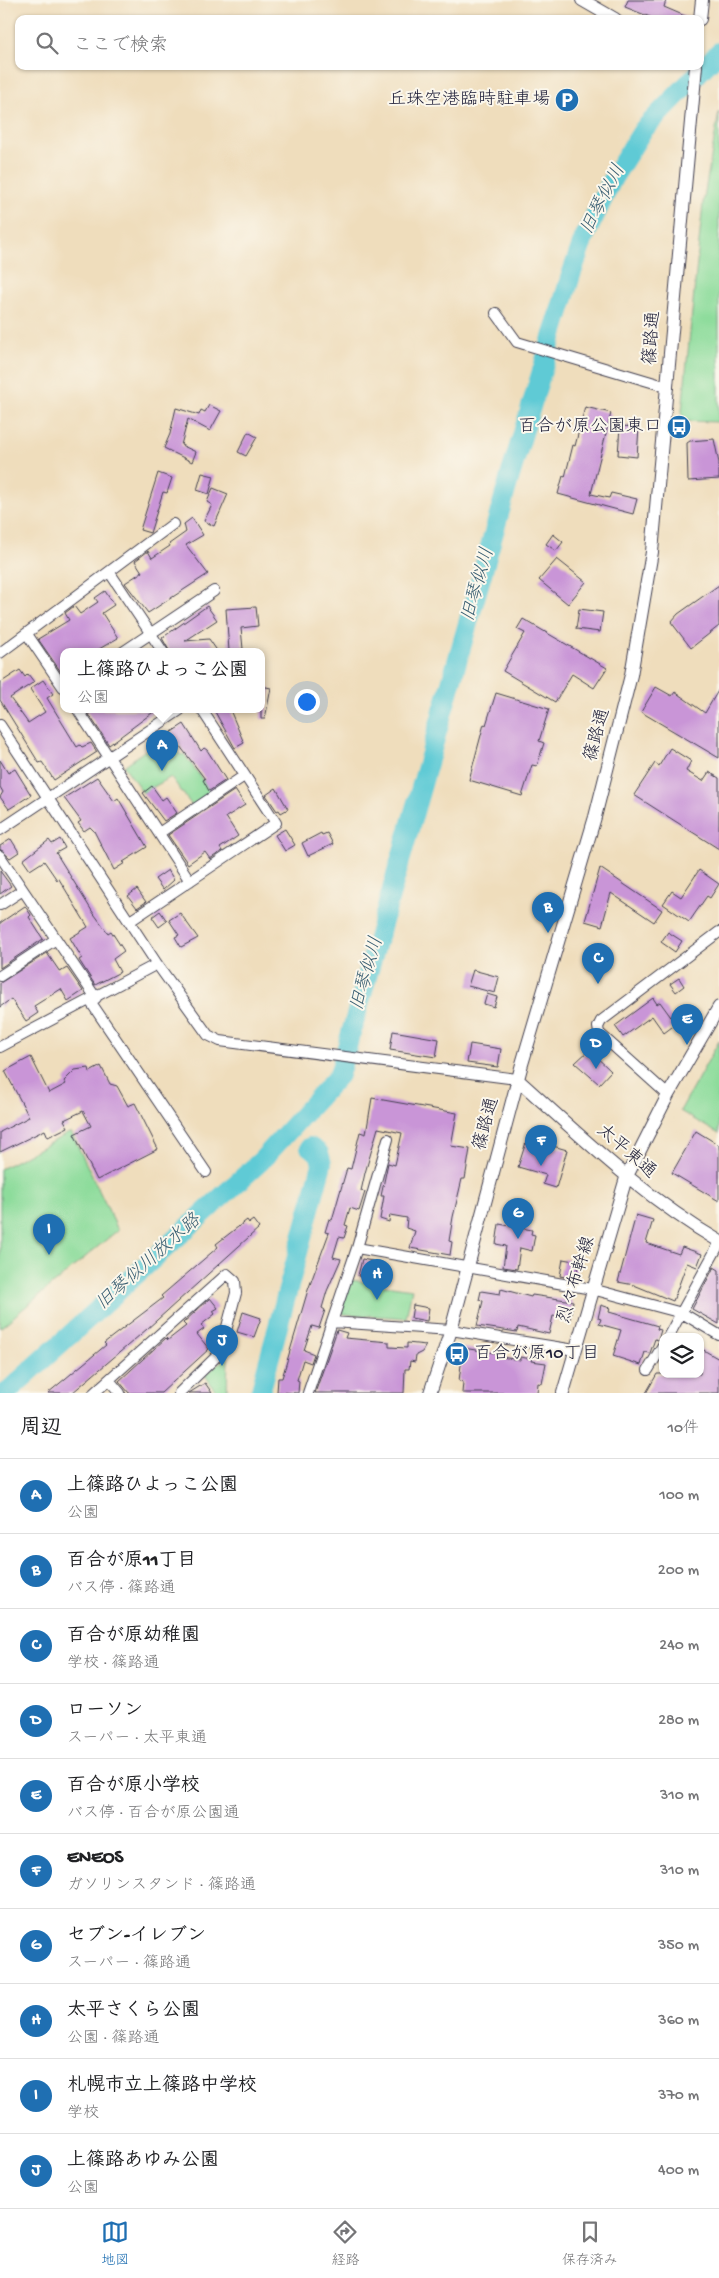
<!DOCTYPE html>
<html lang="ja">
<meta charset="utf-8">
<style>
:root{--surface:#fff;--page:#f6f6f6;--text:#202124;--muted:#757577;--line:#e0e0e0;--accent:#1f6fb2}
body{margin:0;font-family:"Gochi Hand","Klee One",sans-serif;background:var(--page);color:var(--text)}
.controls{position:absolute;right:15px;bottom:15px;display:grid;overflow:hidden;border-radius:10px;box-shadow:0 1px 4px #0004}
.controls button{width:45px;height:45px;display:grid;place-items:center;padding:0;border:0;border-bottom:1px solid var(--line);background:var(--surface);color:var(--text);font:25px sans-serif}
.you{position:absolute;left:306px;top:701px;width:18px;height:18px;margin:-12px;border:4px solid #fff;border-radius:50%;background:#1a73e8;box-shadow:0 0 0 8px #1a73e833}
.badge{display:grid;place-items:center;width:32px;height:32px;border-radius:50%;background:var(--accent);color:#fff;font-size:16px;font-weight:700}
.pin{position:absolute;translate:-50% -41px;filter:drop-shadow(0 1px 2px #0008)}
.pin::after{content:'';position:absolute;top:26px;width:18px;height:15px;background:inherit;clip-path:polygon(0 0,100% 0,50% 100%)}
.popup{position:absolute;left:60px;top:648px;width:205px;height:65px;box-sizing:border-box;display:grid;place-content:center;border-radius:10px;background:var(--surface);filter:drop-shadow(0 1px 4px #0005);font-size:16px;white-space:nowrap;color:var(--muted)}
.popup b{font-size:19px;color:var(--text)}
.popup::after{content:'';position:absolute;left:50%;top:100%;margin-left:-10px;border:10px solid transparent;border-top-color:var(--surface)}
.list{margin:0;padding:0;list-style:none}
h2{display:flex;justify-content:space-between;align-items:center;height:65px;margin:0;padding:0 20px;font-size:21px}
h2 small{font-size:16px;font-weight:400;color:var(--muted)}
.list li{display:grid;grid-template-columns:32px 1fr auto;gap:15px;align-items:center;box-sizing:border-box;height:75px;padding:0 20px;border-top:1px solid var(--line)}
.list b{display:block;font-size:19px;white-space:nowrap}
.list p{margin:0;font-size:16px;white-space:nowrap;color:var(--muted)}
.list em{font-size:16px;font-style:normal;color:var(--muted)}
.icon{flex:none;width:28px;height:28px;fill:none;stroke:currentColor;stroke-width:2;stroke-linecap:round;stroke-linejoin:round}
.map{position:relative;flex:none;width:719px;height:1393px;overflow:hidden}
.search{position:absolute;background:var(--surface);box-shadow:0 1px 4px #0004;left:15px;right:15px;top:15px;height:55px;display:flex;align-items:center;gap:12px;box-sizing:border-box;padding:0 18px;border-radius:10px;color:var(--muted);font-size:19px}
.sheet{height:815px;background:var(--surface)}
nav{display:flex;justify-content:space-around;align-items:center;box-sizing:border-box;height:70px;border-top:1px solid var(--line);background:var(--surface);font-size:14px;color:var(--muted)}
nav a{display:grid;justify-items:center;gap:2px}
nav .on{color:var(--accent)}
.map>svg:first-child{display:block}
</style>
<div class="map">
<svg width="719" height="1393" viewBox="0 0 719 1393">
<rect width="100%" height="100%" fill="#fbf7ec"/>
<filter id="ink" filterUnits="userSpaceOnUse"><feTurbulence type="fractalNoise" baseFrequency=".02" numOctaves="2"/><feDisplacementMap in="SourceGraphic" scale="10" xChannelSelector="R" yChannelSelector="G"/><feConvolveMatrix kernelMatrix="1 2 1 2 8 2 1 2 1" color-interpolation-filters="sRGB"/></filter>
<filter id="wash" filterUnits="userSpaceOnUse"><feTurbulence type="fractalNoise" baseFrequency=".0096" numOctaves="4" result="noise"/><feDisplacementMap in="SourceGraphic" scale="20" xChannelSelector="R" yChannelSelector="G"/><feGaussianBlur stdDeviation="1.12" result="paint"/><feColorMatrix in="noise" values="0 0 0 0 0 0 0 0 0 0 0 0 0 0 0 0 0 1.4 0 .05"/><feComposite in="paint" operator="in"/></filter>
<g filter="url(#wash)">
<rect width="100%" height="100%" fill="#efddbc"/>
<path fill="#8ddc9b" stroke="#587f6b" d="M719 112V422L681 421 703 203Z
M167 734 180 755 184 754 212 793 193 807 171 777 143 793 124 766Z
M719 1041V1134L680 1111Z
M71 1132 118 1230 0 1328V1169Z
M351 1280 412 1289 406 1318 343 1314 341 1311Z
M228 1356 227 1393H217L205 1375Z"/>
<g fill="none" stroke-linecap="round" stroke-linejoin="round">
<path stroke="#5ecad5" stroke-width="20" d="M6 1393 261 1161 339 1075 510 476 571 275 584 238 613 178 643 130 719 52
M260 1393 322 1164 319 1153 310 1147"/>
</g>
<g id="blocks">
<path fill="#c995d7" d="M628 0H666L664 7 692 19H655L625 7Z
M209 405 221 411 210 431 188 419 181 445 196 452 192 462 164 448 170 434 176 408 199 415 201 410 205 412Z
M585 407 611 413 591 494 609 498 611 493 637 499 633 514 558 494 563 476 565 477 573 445 575 446Z
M620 426 639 427 637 457 618 455Z
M248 432 257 437 246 456 238 452Z
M714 439 719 463V479L688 481 687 443 690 441Z
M158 473 172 478 167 493 163 492 150 533 140 530Z
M202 473 214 476 209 494 197 490Z
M213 488 228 494 214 526 204 521 212 505 207 502Z
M192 518 203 535 186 545 208 574 148 613 125 583 142 572 135 561 148 551 152 558 170 546 169 544 186 532 184 524Z
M553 534 563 542 556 551 546 544Z
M557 559 586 582 568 604 539 580Z
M719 585V626L691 648 671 622 678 614Z
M105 591 114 605 102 613 118 638 94 652H63V675L38 639 69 620 65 613 74 606 80 614 98 602 95 598Z
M207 606 217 620 185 641 209 639 218 652H170L162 638Z
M256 607 258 626 241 628 243 649 229 651 226 609Z
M579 609 603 612 600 632 576 629Z
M523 619 607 668 594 688 572 674 555 702 503 671 525 633 517 629Z
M20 670 25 677 28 674 34 682 10 698 28 723 45 712 30 689 43 680 53 694 47 698 77 747 80 745 82 747 91 743 97 752 54 780 42 762 39 763 0 700V683Z
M261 686 271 688 265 719H261Z
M656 687 672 696 675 692 705 713 719 689V758L641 712Z
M496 693 549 709 539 741 544 743 537 766 532 765 522 796 469 780 484 724 486 725Z
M86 710H156L109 745Z
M214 710H230L244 743 235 748Z
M184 724 201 751 204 748 207 750 226 780 209 791 203 780 205 779 170 733Z
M670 748 691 761 686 771 703 781 709 772 719 778V849L634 795 655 763 659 766Z
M0 760 8 773 15 769 31 795 9 809 0 797 3 792 0 787Z
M97 777 114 801 118 798 147 847 123 862 125 863 114 870 94 831 90 827 84 831 78 823 81 821 64 798Z
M152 786 162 800 166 797 177 813 164 821 143 793Z
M276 788 288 809 281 813 279 810 277 811 266 795Z
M235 790 245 805 226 817 238 836 220 848 222 851 210 859 205 852 188 864 168 835Z
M285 829 295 845 285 851 275 835Z
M321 833 322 835 327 833 333 844 308 856 302 843Z
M11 839 19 852 10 858 0 849V846Z
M60 839 65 848 56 853 92 911 108 933 111 931 124 951 113 959 120 972 95 985 79 960 82 958 70 938 88 927 59 879 57 880 44 861 30 870 23 860 49 840 52 844Z
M600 868 662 910 654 922 611 893 602 926 585 921Z
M168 870 174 880 163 890 155 879Z
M699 870 719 884 710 898 707 896 689 922 663 904 672 891 681 897Z
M0 871 11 886 0 894Z
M137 889 146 902 137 908 128 896Z
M25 906 31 915 29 917 43 939 0 968V923Z
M160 911 167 921 159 927 152 917Z
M180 913 198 938 181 947 175 937 179 935 169 920Z
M668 932 682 941 675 952 661 942Z
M47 953 60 972 67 968 83 991 68 1001 61 989 34 1006 38 1013 26 1021 11 999 0 1007V983Z
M473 970 499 977 495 993 468 986Z
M679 978 684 986 676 992 670 984Z
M487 994 497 997 494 1007 484 1004Z
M653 998 657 1004 660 1002 676 1024 664 1033 652 1016 623 1037 615 1026Z
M393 1031 439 1039 436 1057 390 1050Z
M470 1044 501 1049 498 1067 467 1063Z
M589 1050 611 1071 599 1084 575 1063Z
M31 1057 49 1093 66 1084 64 1081 75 1070 89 1068 90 1072 101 1066 110 1084 117 1086 128 1106 135 1103 158 1149 97 1180 74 1134 91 1126 83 1111 64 1120 68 1127 48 1137 45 1130 0 1152V1132L29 1117 5 1071Z
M372 1098 457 1113 451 1146 470 1149 465 1179H462L453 1217 449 1241 452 1242 450 1255 410 1248 415 1231 406 1228 407 1218 390 1215 389 1222 380 1219 384 1196H381L388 1163 395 1165 402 1133 378 1128 365 1173 361 1191 365 1192 359 1211 350 1208 345 1225 348 1226 344 1238 339 1237 333 1257 341 1259 327 1291 322 1308 325 1310 319 1328 312 1326 304 1350 314 1354 311 1363 303 1360 297 1380 299 1381 298 1393 277 1392 278 1378H282L308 1290 329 1233 325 1232 329 1219 332 1220 347 1168 351 1169 360 1132 366 1134Z
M696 1131 719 1145V1201L672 1173Z
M529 1133 540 1136 539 1142 567 1150 556 1188 543 1184 546 1175 518 1167Z
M636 1215 653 1220 646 1243 679 1254 682 1247 702 1254 697 1267 687 1263 673 1301 634 1285 618 1282Z
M247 1220 249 1223 253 1220 259 1228 147 1329 72 1393H48L106 1345 104 1343 113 1336 163 1298 161 1296 218 1247 216 1244Z
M499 1224 532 1230 531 1234 535 1235 532 1251 520 1248 517 1269 503 1267 506 1246 496 1244Z
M362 1259 372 1261 369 1278 358 1276Z
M563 1259 579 1262 575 1279 560 1276Z
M714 1267 719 1270V1324L692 1309Z
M501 1289 531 1297 532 1295 573 1301 570 1319 553 1316 549 1334 518 1327 517 1332 477 1326 483 1301 479 1300 481 1291 500 1294Z
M210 1298 218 1308 213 1311 215 1314 201 1325 204 1329 197 1334 209 1349 161 1393H129L119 1381 166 1338 168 1340 186 1326 183 1323Z
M413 1305 429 1308 427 1321 411 1318Z
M601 1305 610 1308 609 1312 658 1326 657 1329 661 1330 658 1340 655 1339 650 1353 645 1352 641 1365 613 1356 621 1330 599 1324 601 1319 598 1318Z
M243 1312 261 1318 254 1337 237 1332Z
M337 1330 347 1333 345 1338 389 1342V1347L407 1348V1343L426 1345 422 1352 416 1355 415 1362 410 1361 409 1369H405L404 1393H315Z
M463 1348 501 1354V1357L520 1360V1357L532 1359 531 1361 546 1363 542 1384 538 1383 537 1393H462L463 1382 459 1381Z
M700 1348 719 1359V1393H646L657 1374H700Z
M205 1383 212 1393H189Z"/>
</g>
</g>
<g filter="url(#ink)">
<use href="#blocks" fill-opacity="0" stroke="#413e4e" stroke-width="1"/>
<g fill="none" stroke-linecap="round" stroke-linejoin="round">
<g stroke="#413e4e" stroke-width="12">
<path id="minor" d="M496 313 517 342 668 387
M110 573 163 652
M27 634 63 687
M123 652 214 591
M0 653 173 524
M78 710 190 881
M0 725 157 964 208 1035 220 1041 517 1079
M0 830 180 710
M159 833 244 776
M0 856 96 998
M0 905 23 890
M130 921 276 823 202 710
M0 976 56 939
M90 1001 206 1172
M0 1047 157 964
M668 1095 599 1033 598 1027 601 1021 719 932
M357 1248 592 1289 682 1313 719 1335
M332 1322 451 1330 575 1350
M668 1337 719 1244
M648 1370 663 1345
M110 1381 120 1393
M94 1393 227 1274 235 1281 236 1293 220 1353 179 1393
M308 1393 357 1248 388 1139"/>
</g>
<g stroke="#413e4e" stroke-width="14">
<path id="tertiary" d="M582 0 615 19
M700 19 702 0
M517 1079C582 1137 643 1197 719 1241
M430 1393 451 1330 522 1064 595 817 631 675 652 552 696 66
M563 1393 626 1178 668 1095 719 1007"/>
</g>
<use href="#minor" stroke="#fff" stroke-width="10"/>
<use href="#tertiary" stroke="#fff" stroke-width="12"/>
</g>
</g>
<defs>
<g id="parking-disc" transform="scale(1.25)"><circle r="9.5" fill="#1f6fb2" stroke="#fbf7ec"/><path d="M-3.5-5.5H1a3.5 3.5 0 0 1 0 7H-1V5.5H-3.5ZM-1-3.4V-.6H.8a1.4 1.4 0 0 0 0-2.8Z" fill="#fff"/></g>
<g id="bus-disc" transform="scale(1.25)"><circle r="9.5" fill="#1f6fb2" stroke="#fbf7ec"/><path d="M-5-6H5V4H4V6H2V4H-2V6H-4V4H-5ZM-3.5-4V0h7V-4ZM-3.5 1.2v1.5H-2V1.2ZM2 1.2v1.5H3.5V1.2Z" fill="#fff"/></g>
</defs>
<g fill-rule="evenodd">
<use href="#parking-disc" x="567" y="100"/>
<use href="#bus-disc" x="679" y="427"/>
<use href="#bus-disc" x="457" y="1354"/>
</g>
<g text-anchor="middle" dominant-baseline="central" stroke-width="4" stroke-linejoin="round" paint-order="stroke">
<g font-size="18" fill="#22223b" stroke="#fbf7ec" text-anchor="end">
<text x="550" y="100">丘珠空港臨時駐車場</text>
<text x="662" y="427">百合が原公園東口</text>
<text x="474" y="1354" text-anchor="start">百合が原10丁目</text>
</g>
<g font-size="18" fill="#22223b" stroke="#fbf7ec">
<text transform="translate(653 338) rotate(-86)">篠路通</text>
<text transform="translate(598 735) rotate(-75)">篠路通</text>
<text transform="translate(487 1124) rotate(-75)">篠路通</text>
<text transform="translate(626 1152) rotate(41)">太平東通</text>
<text transform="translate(577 1280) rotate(-73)">烈々布幹線</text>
</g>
<g font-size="19" font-style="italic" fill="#375d71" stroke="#fbf7ec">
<text transform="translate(604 200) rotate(-63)">旧琴似川</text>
<text transform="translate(479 585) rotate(-74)">旧琴似川</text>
<text transform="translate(368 974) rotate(-74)">旧琴似川</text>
<text transform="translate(149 1263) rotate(-42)">旧琴似川放水路</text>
</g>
</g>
</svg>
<div class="controls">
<button><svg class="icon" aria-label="layers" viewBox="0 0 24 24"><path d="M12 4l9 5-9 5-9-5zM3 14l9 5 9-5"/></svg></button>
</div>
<div class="you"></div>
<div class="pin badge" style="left:162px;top:771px">A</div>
<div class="popup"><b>上篠路ひよっこ公園</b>公園</div>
<div class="pin badge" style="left:548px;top:933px">B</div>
<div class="pin badge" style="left:598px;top:984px">C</div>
<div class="pin badge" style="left:596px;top:1069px">D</div>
<div class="pin badge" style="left:687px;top:1045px">E</div>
<div class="pin badge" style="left:541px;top:1166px">F</div>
<div class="pin badge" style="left:518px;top:1239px">G</div>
<div class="pin badge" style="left:377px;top:1300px">H</div>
<div class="pin badge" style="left:49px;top:1255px">I</div>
<div class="pin badge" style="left:222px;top:1366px">J</div>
<div class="search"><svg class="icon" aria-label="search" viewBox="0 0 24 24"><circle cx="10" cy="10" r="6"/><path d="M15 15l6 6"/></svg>ここで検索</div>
</div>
<section class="sheet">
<h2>周辺<small>10件</small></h2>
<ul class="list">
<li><span class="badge">A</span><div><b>上篠路ひよっこ公園</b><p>公園</p></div><em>100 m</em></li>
<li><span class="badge">B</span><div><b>百合が原11丁目</b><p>バス停 · 篠路通</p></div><em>200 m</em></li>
<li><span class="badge">C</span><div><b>百合が原幼稚園</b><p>学校 · 篠路通</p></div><em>240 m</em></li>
<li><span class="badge">D</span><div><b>ローソン</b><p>スーパー · 太平東通</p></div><em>280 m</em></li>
<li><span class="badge">E</span><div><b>百合が原小学校</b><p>バス停 · 百合が原公園通</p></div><em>310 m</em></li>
<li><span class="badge">F</span><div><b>ENEOS</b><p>ガソリンスタンド · 篠路通</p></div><em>310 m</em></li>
<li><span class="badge">G</span><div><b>セブン-イレブン</b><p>スーパー · 篠路通</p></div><em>350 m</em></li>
<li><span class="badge">H</span><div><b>太平さくら公園</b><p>公園 · 篠路通</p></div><em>360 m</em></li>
<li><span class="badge">I</span><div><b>札幌市立上篠路中学校</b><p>学校</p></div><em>370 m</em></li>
<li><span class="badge">J</span><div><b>上篠路あゆみ公園</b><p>公園</p></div><em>400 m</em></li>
</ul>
</section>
<nav>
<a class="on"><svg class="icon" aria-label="map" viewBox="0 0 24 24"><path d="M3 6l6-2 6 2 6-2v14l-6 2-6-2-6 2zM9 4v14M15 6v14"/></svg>地図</a>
<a><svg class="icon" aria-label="directions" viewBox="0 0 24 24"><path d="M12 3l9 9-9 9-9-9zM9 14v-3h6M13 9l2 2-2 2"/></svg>経路</a>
<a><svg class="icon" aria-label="saved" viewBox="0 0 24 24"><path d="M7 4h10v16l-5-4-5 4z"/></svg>保存済み</a>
</nav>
